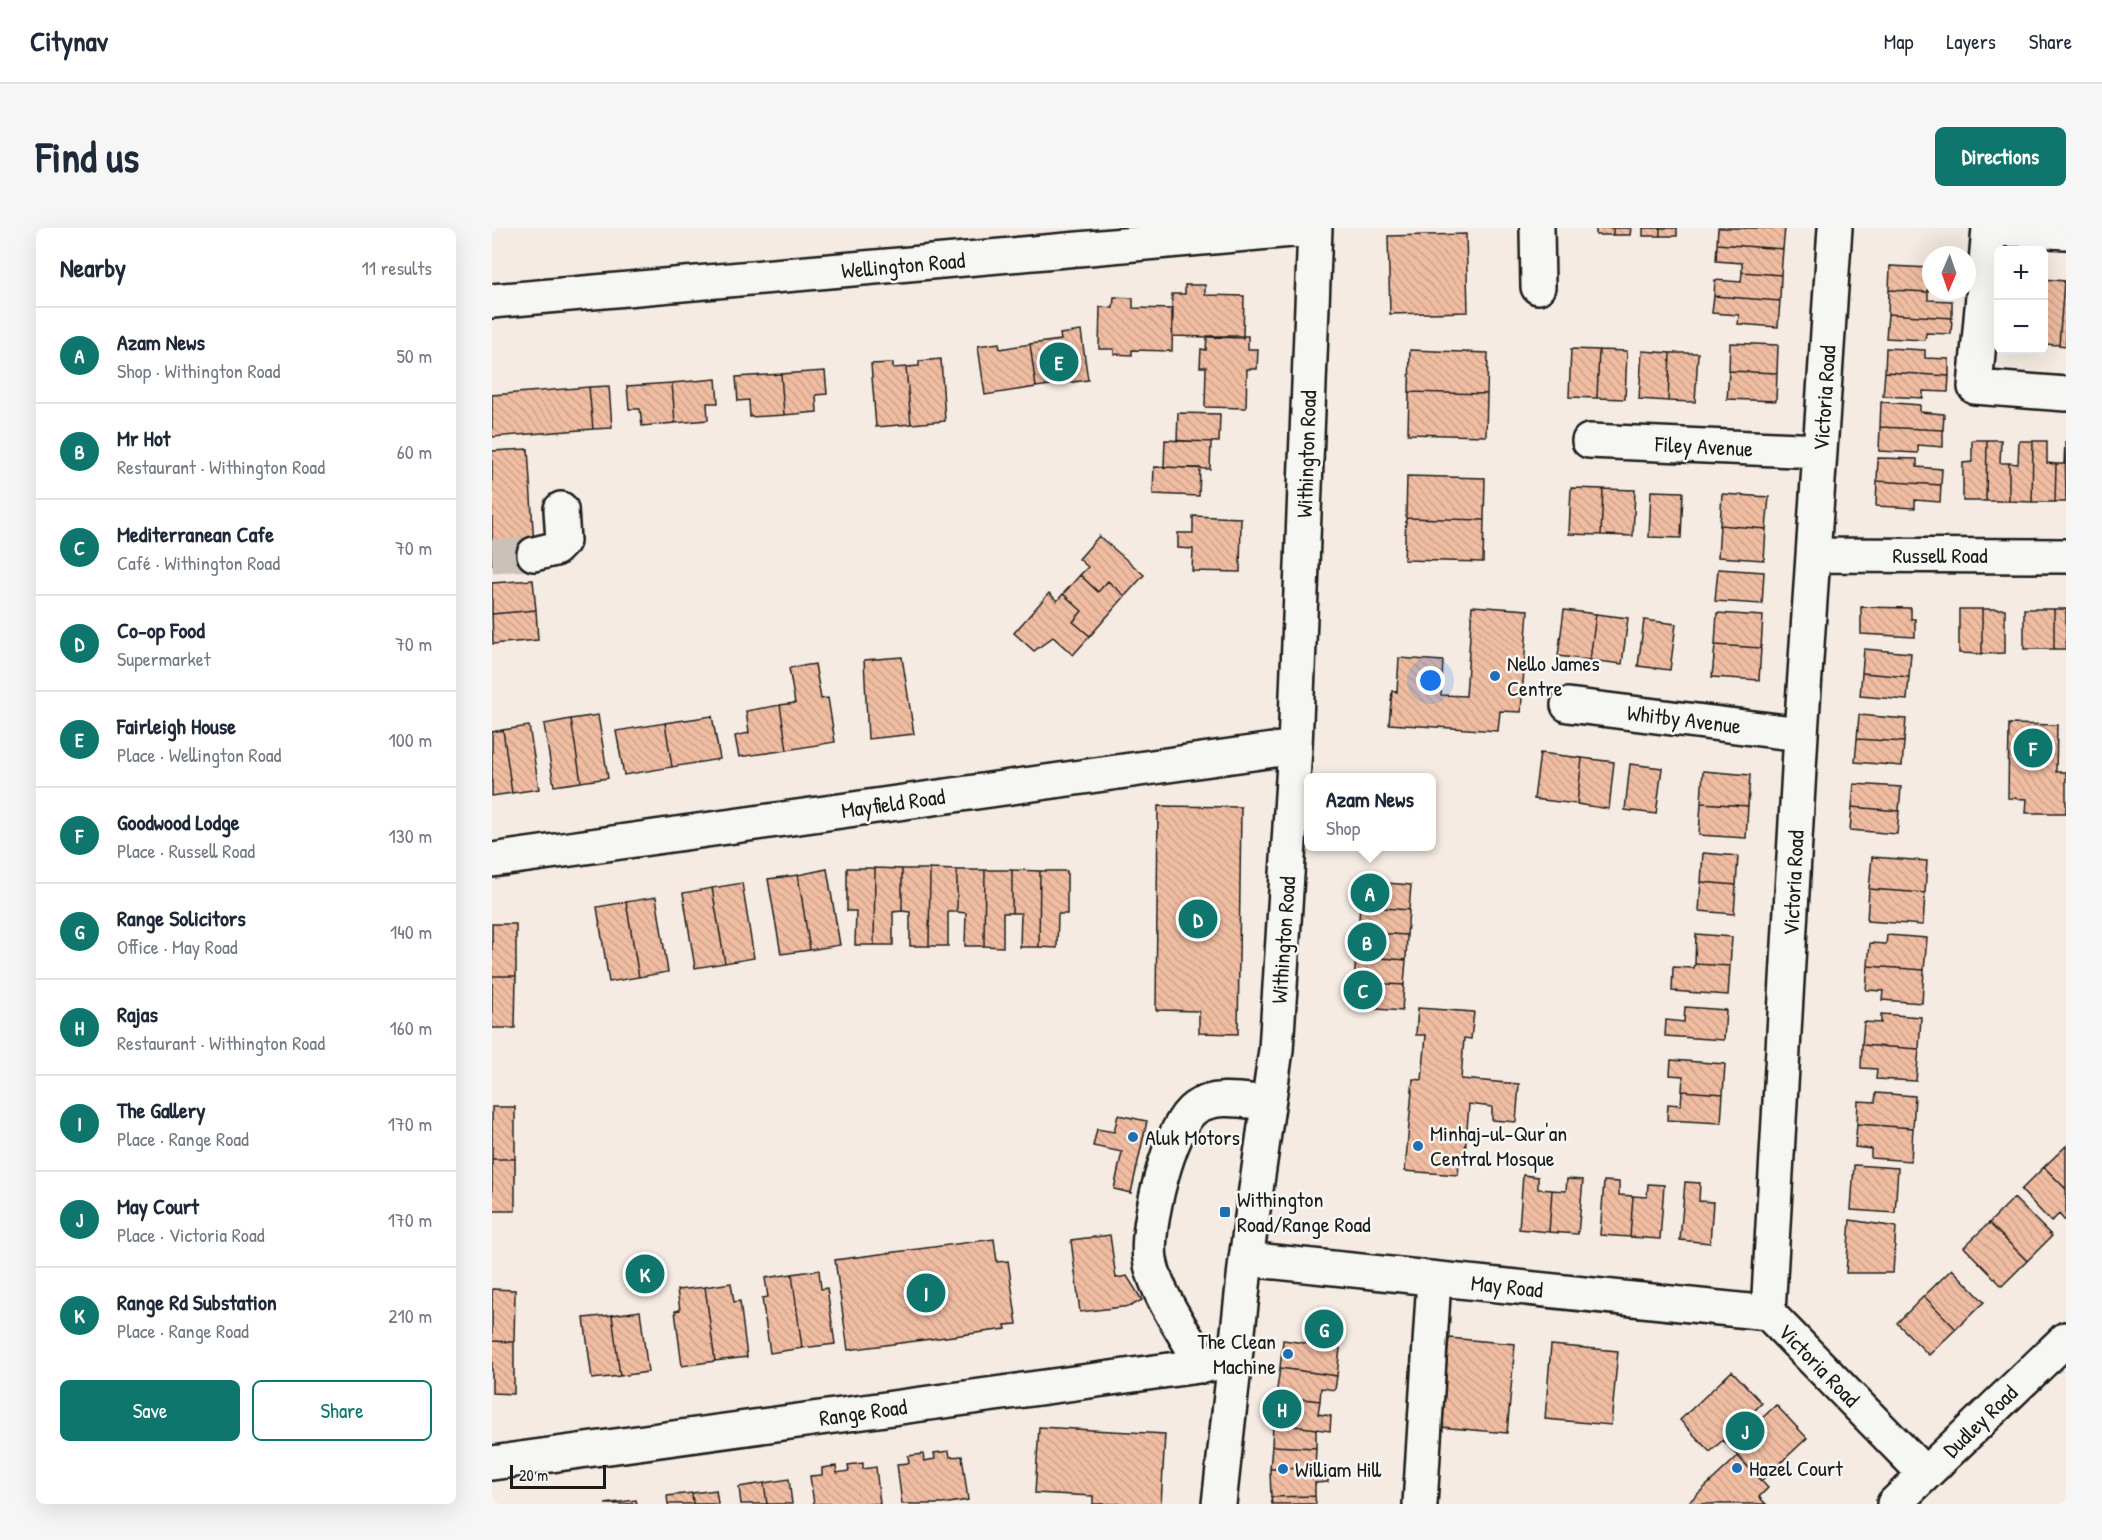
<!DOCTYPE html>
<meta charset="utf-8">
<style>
:root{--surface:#fff;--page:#f6f6f7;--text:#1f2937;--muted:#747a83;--line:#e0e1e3;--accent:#0f766e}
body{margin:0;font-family:"Patrick Hand",sans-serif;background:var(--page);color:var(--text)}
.controls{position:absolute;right:18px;top:18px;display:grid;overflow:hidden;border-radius:9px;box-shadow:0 6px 24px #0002}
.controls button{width:54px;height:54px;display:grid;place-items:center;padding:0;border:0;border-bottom:2px solid var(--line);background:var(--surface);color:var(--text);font:30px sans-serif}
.compass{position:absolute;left:1430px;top:18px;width:54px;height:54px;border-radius:50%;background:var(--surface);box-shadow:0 6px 24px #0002;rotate:182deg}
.scale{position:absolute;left:18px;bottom:15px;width:96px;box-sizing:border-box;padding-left:6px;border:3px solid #1c1c1c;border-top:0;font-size:16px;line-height:21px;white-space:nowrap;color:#1c1c1c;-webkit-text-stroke:4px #f6f6f2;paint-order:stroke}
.you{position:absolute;left:939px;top:453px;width:21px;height:21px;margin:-15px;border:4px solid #fff;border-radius:50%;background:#1a73e8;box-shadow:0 0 0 9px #1a73e833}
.badge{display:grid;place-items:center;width:39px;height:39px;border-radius:50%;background:var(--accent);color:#fff;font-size:20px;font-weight:700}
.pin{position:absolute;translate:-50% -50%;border:3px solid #fff;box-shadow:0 2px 6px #0006}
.popup{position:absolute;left:812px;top:545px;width:132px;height:78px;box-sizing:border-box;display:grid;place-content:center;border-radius:9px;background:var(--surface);filter:drop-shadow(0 2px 4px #0005);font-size:20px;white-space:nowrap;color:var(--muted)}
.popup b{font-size:22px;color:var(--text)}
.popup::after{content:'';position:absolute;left:50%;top:100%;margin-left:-12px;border:12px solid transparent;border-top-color:var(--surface)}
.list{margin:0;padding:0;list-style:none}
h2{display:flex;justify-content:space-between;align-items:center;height:78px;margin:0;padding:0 24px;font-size:26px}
h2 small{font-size:20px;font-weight:400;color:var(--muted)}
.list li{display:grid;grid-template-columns:39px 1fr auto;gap:18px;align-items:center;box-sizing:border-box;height:96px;padding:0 24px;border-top:2px solid var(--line)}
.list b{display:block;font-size:22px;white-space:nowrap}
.list p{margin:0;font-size:20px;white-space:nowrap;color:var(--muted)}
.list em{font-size:20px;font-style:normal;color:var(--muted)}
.actions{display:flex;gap:12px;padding:18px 24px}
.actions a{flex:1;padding:14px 0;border:2px solid var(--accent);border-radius:9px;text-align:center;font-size:21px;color:var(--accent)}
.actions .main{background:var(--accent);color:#fff}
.map{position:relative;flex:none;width:1574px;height:1276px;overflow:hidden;border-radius:9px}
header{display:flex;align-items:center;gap:36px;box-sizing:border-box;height:84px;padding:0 30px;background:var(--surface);border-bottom:2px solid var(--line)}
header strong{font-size:28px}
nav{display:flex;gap:33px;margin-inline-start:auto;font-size:21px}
.intro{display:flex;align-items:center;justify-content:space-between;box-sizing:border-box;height:144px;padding:0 36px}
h1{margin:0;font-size:42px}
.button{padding:15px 27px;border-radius:9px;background:var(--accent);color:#fff;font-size:21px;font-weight:700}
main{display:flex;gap:36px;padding:0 36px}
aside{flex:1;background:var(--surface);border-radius:9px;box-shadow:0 6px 24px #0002}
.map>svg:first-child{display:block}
</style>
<header>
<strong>Citynav</strong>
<nav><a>Map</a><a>Layers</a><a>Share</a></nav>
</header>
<div class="intro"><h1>Find us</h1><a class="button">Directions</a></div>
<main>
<aside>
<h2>Nearby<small>11 results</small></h2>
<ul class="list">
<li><span class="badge">A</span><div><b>Azam News</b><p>Shop · Withington Road</p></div><em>50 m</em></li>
<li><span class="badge">B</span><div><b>Mr Hot</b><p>Restaurant · Withington Road</p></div><em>60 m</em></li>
<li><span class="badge">C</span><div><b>Mediterranean Cafe</b><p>Café · Withington Road</p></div><em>70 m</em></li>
<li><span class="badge">D</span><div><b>Co-op Food</b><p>Supermarket</p></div><em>70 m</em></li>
<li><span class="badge">E</span><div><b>Fairleigh House</b><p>Place · Wellington Road</p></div><em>100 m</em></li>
<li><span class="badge">F</span><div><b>Goodwood Lodge</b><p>Place · Russell Road</p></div><em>130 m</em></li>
<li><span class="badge">G</span><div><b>Range Solicitors</b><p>Office · May Road</p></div><em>140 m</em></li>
<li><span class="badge">H</span><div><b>Rajas</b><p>Restaurant · Withington Road</p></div><em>160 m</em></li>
<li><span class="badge">I</span><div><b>The Gallery</b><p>Place · Range Road</p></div><em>170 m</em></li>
<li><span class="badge">J</span><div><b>May Court</b><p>Place · Victoria Road</p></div><em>170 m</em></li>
<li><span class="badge">K</span><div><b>Range Rd Substation</b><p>Place · Range Road</p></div><em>210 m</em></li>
</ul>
<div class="actions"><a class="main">Save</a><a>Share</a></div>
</aside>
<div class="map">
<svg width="1574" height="1276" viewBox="0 0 1574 1276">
<defs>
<pattern id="building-back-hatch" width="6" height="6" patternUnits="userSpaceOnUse" patternTransform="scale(1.5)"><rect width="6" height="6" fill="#f0bda2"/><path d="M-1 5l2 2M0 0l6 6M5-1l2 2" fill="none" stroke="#cda28b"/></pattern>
</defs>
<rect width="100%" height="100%" fill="#f5ebe2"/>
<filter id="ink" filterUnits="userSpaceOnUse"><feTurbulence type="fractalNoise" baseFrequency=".0167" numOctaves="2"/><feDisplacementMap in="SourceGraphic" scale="12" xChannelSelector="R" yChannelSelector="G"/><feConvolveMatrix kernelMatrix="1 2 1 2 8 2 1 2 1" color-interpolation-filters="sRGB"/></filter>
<g filter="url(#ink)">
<path fill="url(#building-back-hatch)" stroke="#1c1c1c" stroke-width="1.5" d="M1104 0H1121V7H1104Z
M1121 0H1139L1138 7H1121Z
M1151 0H1168V8H1151Z
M1168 0H1185V8H1168Z
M1226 0H1293L1291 21 1225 16Z
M974 6 976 84 898 86 896 8Z
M1225 16 1291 21 1289 47 1250 44V35L1224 33Z
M1398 38 1439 40 1436 64 1397 62Z
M1250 44 1289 47 1288 73 1222 68 1223 52 1249 54Z
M1552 51 1572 53 1567 117 1552 116Z
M1572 53H1574V118L1567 117Z
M693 57H713V67L752 68 751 110 680 108V66H693Z
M1397 62 1436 64V72L1460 73V90L1396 86Z
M1222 68 1288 73 1286 99 1246 96 1247 87 1220 85Z
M622 69 641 70V80L681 81 680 123 640 122V127L622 126V121H607L608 79 621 80Z
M1396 86 1460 90 1459 106 1434 105 1433 112 1394 110Z
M589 103 596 152 544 159 538 116 569 112 568 106Z
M715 108H756V121H766L765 141H755L754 180 713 179 714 139H708L709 121 714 122Z
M507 115 508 121 538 116 544 159 493 167 486 118Z
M1238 115 1286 117 1285 145 1237 143Z
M1394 120 1433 122V130L1457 131V148L1393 144Z
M1079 121 1107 122 1105 170 1077 169Z
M918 122 996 125 995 166 917 164Z
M1107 122 1135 123 1133 171 1105 170Z
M1150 123 1178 125 1176 173 1147 171Z
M1178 125H1206L1203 174 1176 173Z
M449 131 453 193 419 196 414 139 427 138V133Z
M401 135V140L414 139 419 196 384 199 379 136Z
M333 143 335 166 324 167 325 184 292 187 289 146Z
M1237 143 1285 145 1284 173 1235 171Z
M1393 144 1457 148 1456 164 1431 163V170L1391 168Z
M289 146 292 187 258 189 257 172 246 173 244 149Z
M224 151 226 175H215L216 192 183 195 180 155Z
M180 155 183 195 150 198 148 181H137L135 158Z
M117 158 120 200 101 201 97 159Z
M97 159 101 201 0 209V167Z
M917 164 995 166 994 208 916 206Z
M1389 174 1428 177V184L1452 186 1451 202 1388 199Z
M686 185 728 186 727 214 685 213Z
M1388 199 1451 202V219L1426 217V225L1387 223Z
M673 212 719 214 718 241 672 239Z
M1480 212H1495L1494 273H1471V235L1480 234Z
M1495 212H1509L1508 235H1517V273H1494Z
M1527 213H1541L1540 274 1517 273V235L1526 236Z
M1541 213H1555V235L1564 236 1563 274H1540Z
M1573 213 1574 274H1563L1564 236H1572Z
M36 221 43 334 0 336V223Z
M1386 230 1425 231V239L1450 241 1449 257 1385 253Z
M662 239 708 240 707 268 661 266Z
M915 248 993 250 992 292 914 290Z
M1385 253 1449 257 1448 274 1423 272V280L1384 278Z
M1079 260 1111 261 1109 307 1077 306Z
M1111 261 1143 262 1141 308 1109 307Z
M1159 263 1191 264 1189 310 1157 309Z
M1230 266 1277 269 1274 301 1228 297Z
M701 288 749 290 748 344 700 343 701 321 686 320V305H701Z
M914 290 992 292 991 334 912 332Z
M1228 297 1274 301 1272 332 1226 329Z
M607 308 652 347 633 368 616 353 606 364 588 347 596 339 587 331Z
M1226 341 1272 344 1270 376 1223 373Z
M588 347 606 364 616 353 633 368 598 408 581 394 590 383 571 366Z
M41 352 44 382 0 386V355Z
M557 365 565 373 571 366 590 383 581 394 598 408 581 427 561 409 542 423 522 405Z
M980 378 1036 382 1029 484 1008 483 1006 503 897 496 900 463 905 464 907 430 951 433 949 467 974 468Z
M1369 379 1419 380V391H1423V409L1369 406Z
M1467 381H1490V426L1467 425Z
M1490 381H1513V425L1490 426Z
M1532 381H1562V421H1532Z
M1562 381H1574V421H1562Z
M44 382 46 412 1 416 0 386Z
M1072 382 1104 386 1098 432 1066 428Z
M1225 385 1271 388 1269 420 1223 417Z
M1104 386 1136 390 1130 436 1098 432Z
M1152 392 1184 396 1178 442 1146 438Z
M1223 417 1269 420 1267 452 1220 449Z
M1372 421 1419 425 1417 449 1370 445Z
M410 429 422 506 376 511 372 432Z
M323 436 329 471 336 470 343 514 295 522 288 477 303 475 297 440Z
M1370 445 1417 449 1415 472 1368 468Z
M288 477 295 522 247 529 243 508 257 505 254 483Z
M106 487 116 550 89 554 79 491Z
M1367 487 1414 491 1412 514 1365 511Z
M220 488 228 531 180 539 173 495Z
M79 491 89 554 62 558 52 496Z
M173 495 180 539 132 547 124 503Z
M1517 496 1565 497 1564 544H1574V585H1534L1535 571 1516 570Z
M37 498 47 561 20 565 11 502Z
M11 502 20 565 0 568V504Z
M1365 511 1412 514 1410 538 1363 534Z
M1048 525 1090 530 1085 576 1042 571Z
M1090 530 1122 534 1117 581 1085 576Z
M1138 536 1170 540 1164 586 1133 582Z
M1211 543 1258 547 1256 578 1209 575Z
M1362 556 1409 559 1407 583 1360 579Z
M1209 575 1256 578 1254 610 1207 607Z
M666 578 749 579 746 806 707 805V783L664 782Z
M1360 579 1407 583 1405 606 1358 602Z
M1211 625 1246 628 1244 657 1209 654Z
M1380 629 1435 633 1433 665 1377 661Z
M355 640H383L382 717H363L364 683H355Z
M383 640 410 641V683L401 684V717H382Z
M335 641 348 717 318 722 306 647Z
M410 641H438L437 718H418V684L410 683Z
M438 641 465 642V684H456V718H437Z
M465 642H493L492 718H473L474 685 465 684Z
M493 642H520V685H511V719L492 718Z
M520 642 548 643 547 719H528L529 685H520Z
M548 643H575V686H566L565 720 547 719Z
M306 647 318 722 289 726 276 651Z
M869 653 919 657 917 682 868 678Z
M1209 654 1244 657 1242 686 1207 683Z
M250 655 262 730 233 735 220 660Z
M220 660 233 735 203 740 191 665Z
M1377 661 1433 665 1431 697 1375 693Z
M164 669 176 744 147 749 134 674Z
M134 674 147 749 117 754 105 679Z
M868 678 917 682 915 707 866 704Z
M0 696H24V748H0Z
M866 704 915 707 914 732 864 728Z
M1204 706 1240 709 1238 738 1203 736Z
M1395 707 1435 710 1432 742 1376 738 1378 715 1394 716Z
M864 728 914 732 912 757 862 754Z
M1203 736 1238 738 1236 767 1180 763 1181 739 1202 740Z
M1376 738 1432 742 1430 775 1390 772 1391 763 1374 762Z
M0 748H24L23 800H0Z
M862 754 912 757 910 783 860 779Z
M1193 779 1234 782 1232 812 1173 808 1174 792 1192 794Z
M926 780 982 784 979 811 972 810 969 851 1027 856 1024 894 1000 892V879L977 876 973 926H968L966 947 913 943 921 851 930 852 934 807H924Z
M1389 786 1429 789 1427 821 1370 817 1372 794 1389 795Z
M1370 817 1427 821 1424 853 1384 851 1385 841 1369 840Z
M1179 832 1233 836 1231 866 1190 863 1191 848 1178 847Z
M1190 863 1231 866 1229 895 1175 892 1176 876 1189 877Z
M1384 865 1423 868 1421 900 1365 896 1366 873 1383 874Z
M0 879H23V931H0Z
M626 887 655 893 639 965 622 961 630 924 601 918 605 901 622 904Z
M1365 896 1421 900 1419 933 1379 930V921L1363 919Z
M1574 918V961L1552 939Z
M0 931H23V983H0Z
M1362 937 1406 940 1403 985 1359 982Z
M1552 939 1574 961V994L1567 986 1559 994 1529 962Z
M1031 947 1046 949V961L1060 962 1057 1004 1027 1001Z
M1075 951 1091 952 1086 1006 1057 1004 1060 962 1074 963Z
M1112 953 1127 954V967L1141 968 1138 1009 1108 1007Z
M1193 954 1208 955 1207 973 1221 974 1218 1015 1188 1012Z
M1156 956 1172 957 1168 1011 1138 1009 1141 968 1155 969Z
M1522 970 1560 1008 1535 1033 1497 995Z
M1358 992 1404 999 1401 1045H1354Z
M1497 995 1535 1033 1510 1058 1472 1019Z
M618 1007 624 1050 635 1048 650 1072 639 1078 588 1084 579 1012Z
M502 1011 505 1034 516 1033 525 1096 513 1097 514 1101 356 1122 343 1032Z
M144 1031 163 1032 162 1060 142 1059Z
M1460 1041 1492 1074 1464 1101 1432 1068Z
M327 1042 329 1061 335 1060 343 1116 310 1120 300 1046Z
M300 1046 310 1120 278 1125 270 1070 276 1069 273 1050Z
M239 1055 242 1074 248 1073 255 1129 223 1133 213 1059Z
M213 1059 223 1133 190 1138 183 1083 188 1082 185 1062Z
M0 1061 23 1062 22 1114 0 1113Z
M1432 1068 1464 1101 1437 1127 1405 1095Z
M148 1083 156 1144 128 1148 120 1087Z
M120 1087 128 1148 100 1151 92 1090Z
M818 1097 844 1101 842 1119 816 1116Z
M957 1110 1023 1116 1015 1205 948 1199Z
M791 1112 848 1120 845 1148 788 1140Z
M0 1113 22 1114V1166L0 1165Z
M1059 1117 1126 1123 1119 1197 1053 1191Z
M788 1140 845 1148 843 1162 829 1160 828 1173 784 1168Z
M1240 1143 1270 1175 1261 1184 1268 1192 1284 1177 1315 1210 1269 1253 1231 1212 1218 1224 1188 1192Z
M784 1168 828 1173 826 1186 839 1188 838 1203 781 1195Z
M781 1195 824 1201V1220L780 1218Z
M547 1199 673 1206 669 1276H601V1268L543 1265Z
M780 1218 824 1220 823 1240 778 1241Z
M457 1223 458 1229 470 1228 476 1272 450 1276H410L405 1236 417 1235 416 1228 431 1226 432 1233 443 1231 442 1225Z
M1246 1228 1276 1260 1267 1269 1274 1276H1195Z
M371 1235V1241L384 1239 388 1276H322L318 1248 330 1247V1240L344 1238 345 1245 357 1243 356 1237Z
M836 1239V1254L823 1255V1268L779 1269 778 1241Z
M297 1251 300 1276H275L272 1255Z
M272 1255 275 1276H249L247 1259Z
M224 1262 226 1276H201L200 1265Z
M200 1265 201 1276H176L175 1268Z
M823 1268 824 1276H780L779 1269Z
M144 1272 145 1276H113L120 1275Z"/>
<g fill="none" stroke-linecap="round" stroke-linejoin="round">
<path stroke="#cac2ba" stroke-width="33" stroke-dasharray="33 16" stroke-linecap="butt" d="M0 328 42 326"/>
<g stroke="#1c1c1c" stroke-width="38">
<path id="minor" d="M1045 0 1046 59
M1343 0 1309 506 1276 1085 1433 1246
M1497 0 1483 159 1574 166
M1503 0 1574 4
M0 73 823 0
M1097 213 1328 223
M42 326 63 321 71 313 69 281
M1321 327 1574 328
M1076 477 1309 506
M0 632 803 519
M754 1031 1276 1085
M712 1138C695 1110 662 1062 658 1031 653 1000 677 898 703 880 723 866 753 873 775 875
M0 1235 743 1133
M727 1276 754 1031 784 822 803 519 823 0
M928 1276 942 1051
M1402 1276 1574 1111"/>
</g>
<use href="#minor" stroke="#f6f6f2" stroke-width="33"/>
</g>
</g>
<g fill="#1f6fb2" stroke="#f6f6f2" stroke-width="2">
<circle cx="1003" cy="448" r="6"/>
<circle cx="641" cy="909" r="6"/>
<circle cx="926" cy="918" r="6"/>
<rect x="727" y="978" width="12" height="12" rx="3"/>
<circle cx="796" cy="1126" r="6"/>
<circle cx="1245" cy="1240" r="6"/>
<circle cx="791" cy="1241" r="6"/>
</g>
<g text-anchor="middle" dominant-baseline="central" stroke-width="5" stroke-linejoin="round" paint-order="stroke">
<g font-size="22" fill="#1c1c1c" stroke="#f6f6f2">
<text transform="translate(411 37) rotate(-5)">Wellington Road</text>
<text transform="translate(1332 170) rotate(-86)">Victoria Road</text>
<text transform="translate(1212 218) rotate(3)">Filey Avenue</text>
<text transform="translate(814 226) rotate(-88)">Withington Road</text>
<text x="1448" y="327">Russell Road</text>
<text transform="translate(1192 491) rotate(7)">Whitby Avenue</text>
<text transform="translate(401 575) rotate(-8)">Mayfield Road</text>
<text transform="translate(1301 655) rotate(-87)">Victoria Road</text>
<text transform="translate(791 712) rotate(-86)">Withington Road</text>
<text transform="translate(1015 1058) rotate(6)">May Road</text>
<text transform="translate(1327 1137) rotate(46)">Victoria Road</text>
<text transform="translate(371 1184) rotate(-8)">Range Road</text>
<text transform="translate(1488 1193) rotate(-44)">Dudley Road</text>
</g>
<g font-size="22" fill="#1c1c1c" stroke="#f6f6f2" text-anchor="start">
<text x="1015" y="435">Nello James<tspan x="1015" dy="25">Centre</tspan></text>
<text x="938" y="905">Minhaj-ul-Qur'an<tspan x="938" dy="25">Central Mosque</tspan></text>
<text x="653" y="909">Aluk Motors</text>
<text x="745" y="971">Withington<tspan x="745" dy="25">Road/Range Road</tspan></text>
<text x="784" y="1113" text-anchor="end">The Clean<tspan x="784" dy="25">Machine</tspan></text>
<text x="1257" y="1240">Hazel Court</text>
<text x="803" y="1241">William Hill</text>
</g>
</g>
</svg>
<div class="controls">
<button>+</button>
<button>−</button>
</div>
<svg class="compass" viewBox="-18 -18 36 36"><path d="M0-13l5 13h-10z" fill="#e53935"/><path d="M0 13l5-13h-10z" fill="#747a83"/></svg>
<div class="scale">20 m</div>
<div class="you"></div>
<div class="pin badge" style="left:878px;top:665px">A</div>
<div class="popup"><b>Azam News</b>Shop</div>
<div class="pin badge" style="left:875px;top:714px">B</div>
<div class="pin badge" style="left:871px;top:762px">C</div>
<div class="pin badge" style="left:706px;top:691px">D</div>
<div class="pin badge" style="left:567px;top:134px">E</div>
<div class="pin badge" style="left:1541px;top:520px">F</div>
<div class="pin badge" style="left:832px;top:1101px">G</div>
<div class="pin badge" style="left:790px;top:1181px">H</div>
<div class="pin badge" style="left:434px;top:1065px">I</div>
<div class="pin badge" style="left:1253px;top:1203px">J</div>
<div class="pin badge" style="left:153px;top:1046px">K</div>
</div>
</main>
